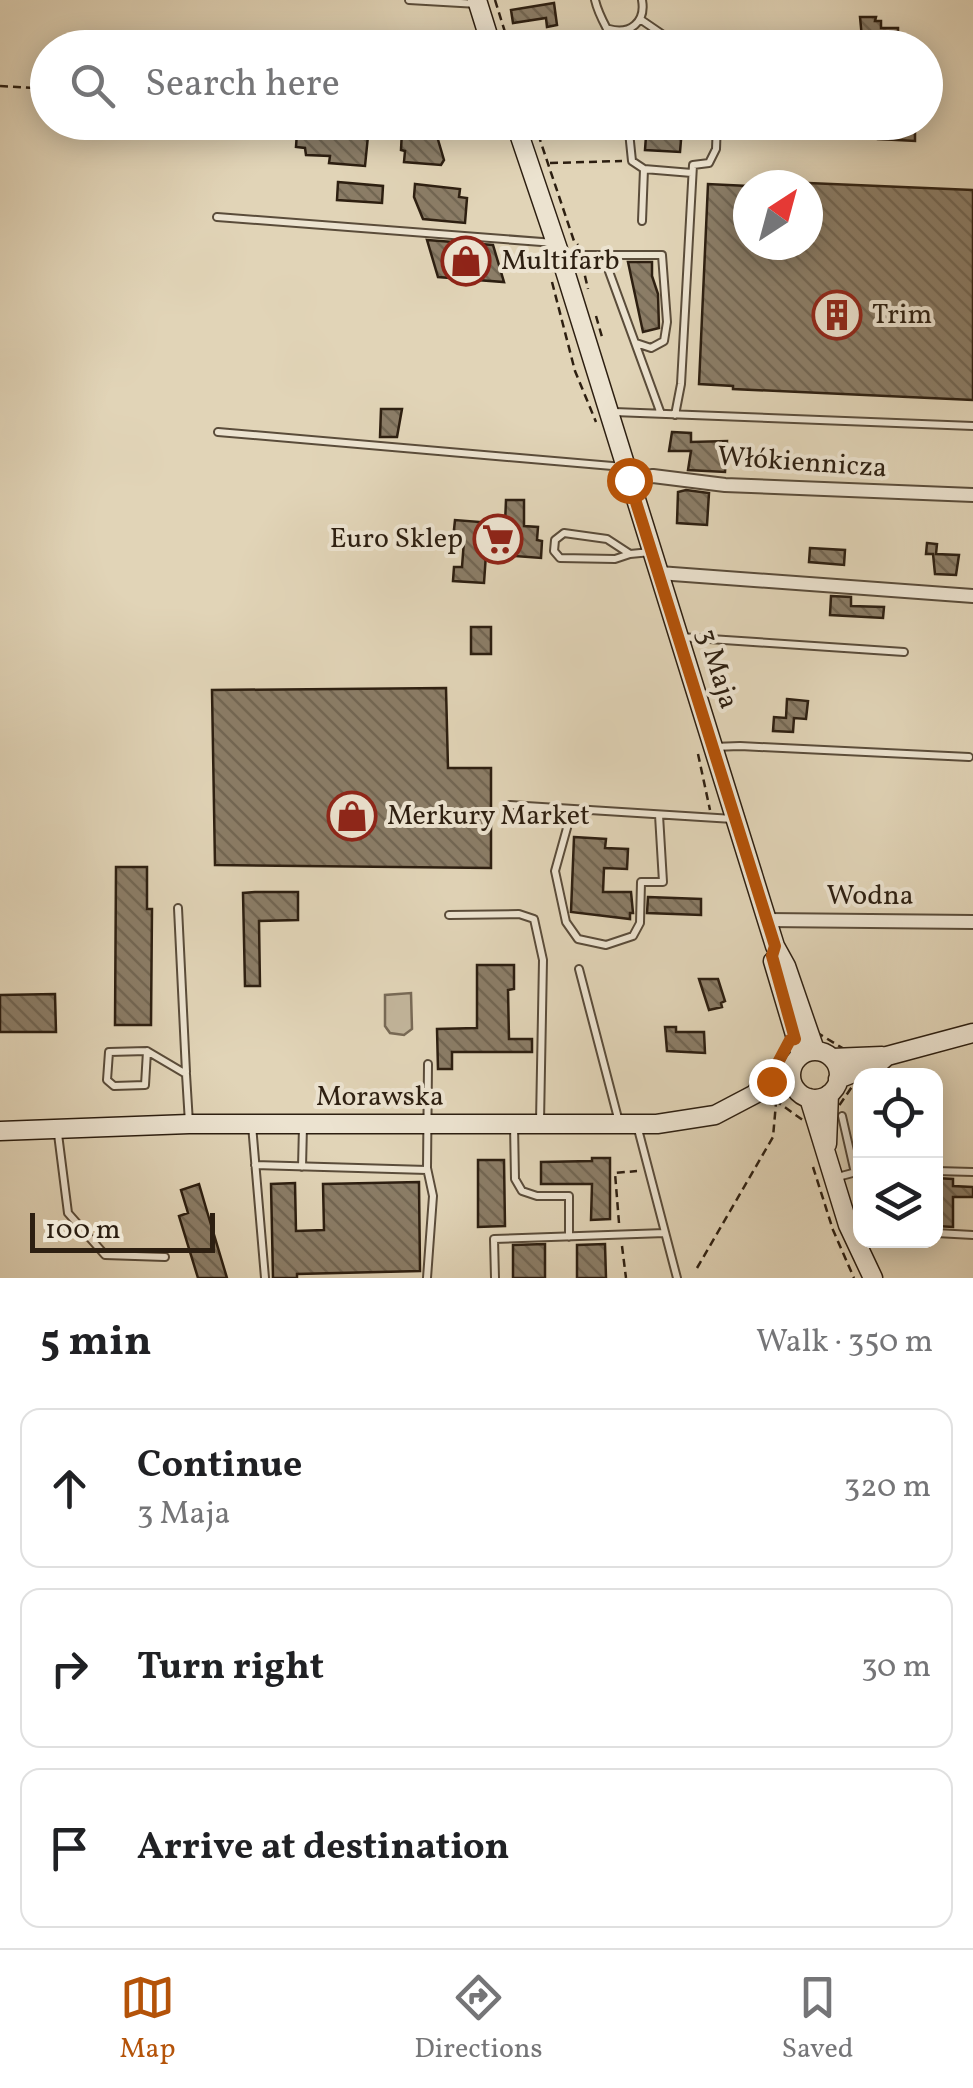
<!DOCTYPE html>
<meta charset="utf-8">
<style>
:root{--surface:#fff;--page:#f2f2f2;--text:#202124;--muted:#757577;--line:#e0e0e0;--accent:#b45309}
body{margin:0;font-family:Vollkorn,serif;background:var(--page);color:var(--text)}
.controls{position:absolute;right:30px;bottom:30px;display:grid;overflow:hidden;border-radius:20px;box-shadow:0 5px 25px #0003}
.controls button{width:90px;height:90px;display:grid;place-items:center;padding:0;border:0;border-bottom:2px solid var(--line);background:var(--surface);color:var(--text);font:50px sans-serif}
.compass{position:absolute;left:733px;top:170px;width:90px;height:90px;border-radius:50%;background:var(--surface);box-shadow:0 5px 25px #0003;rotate:36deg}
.scale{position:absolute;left:30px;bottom:25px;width:185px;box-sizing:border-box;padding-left:10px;border:5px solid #2d1f11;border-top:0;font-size:28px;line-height:35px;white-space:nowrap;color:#2d1f11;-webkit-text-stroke:8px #ece3d0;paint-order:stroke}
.stop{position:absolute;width:30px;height:30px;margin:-22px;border:8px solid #b45309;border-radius:50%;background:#fff}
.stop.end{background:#b45309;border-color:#fff;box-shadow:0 2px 10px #0008}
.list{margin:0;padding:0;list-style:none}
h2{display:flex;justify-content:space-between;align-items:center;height:130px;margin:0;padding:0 40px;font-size:42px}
h2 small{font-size:32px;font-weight:400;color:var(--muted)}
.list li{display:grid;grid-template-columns:65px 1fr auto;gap:30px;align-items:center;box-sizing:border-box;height:160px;margin:0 20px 20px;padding:0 20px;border:2px solid var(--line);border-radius:20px}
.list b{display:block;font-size:38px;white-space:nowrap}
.list p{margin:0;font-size:32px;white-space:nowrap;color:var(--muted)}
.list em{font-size:32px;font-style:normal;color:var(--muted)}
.icon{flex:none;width:55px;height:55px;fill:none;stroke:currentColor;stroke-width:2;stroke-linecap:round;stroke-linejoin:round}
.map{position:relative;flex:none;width:973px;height:1278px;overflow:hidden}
.search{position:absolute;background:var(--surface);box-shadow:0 5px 25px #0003;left:30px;right:30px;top:30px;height:110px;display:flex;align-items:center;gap:25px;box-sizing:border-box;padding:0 35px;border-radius:55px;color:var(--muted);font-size:38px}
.sheet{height:670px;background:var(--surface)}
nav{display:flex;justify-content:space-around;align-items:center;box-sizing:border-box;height:140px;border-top:2px solid var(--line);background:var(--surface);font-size:28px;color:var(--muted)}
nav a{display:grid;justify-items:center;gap:5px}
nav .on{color:var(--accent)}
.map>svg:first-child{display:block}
</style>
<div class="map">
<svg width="973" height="1278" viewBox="0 0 973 1278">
<defs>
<pattern id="building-back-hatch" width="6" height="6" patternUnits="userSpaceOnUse" patternTransform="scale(2.5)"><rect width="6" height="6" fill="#8b7d67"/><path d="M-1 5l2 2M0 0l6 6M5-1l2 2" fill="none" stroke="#726653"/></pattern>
</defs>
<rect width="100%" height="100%" fill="#e1d4b7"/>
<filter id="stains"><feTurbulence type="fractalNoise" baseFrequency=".002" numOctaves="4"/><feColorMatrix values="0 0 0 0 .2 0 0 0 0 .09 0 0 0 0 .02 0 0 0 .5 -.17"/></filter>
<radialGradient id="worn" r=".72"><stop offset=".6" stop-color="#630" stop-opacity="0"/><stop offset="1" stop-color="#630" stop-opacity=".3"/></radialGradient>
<path fill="#c2b59b" stroke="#786a56" stroke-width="2.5" d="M411 993 412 1029 404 1035 390 1033 385 1026V995Z"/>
<path fill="url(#building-back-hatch)" stroke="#2d1f11" stroke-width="2.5" d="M554 3 557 25 547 27 546 18 513 23 511 10Z
M860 17H876L875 21H881V28H898V43L862 38Z
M647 122H671V127L682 128 680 152 645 150Z
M858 122H915V141L878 139V131Z
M402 130 436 133 444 160 441 165 404 162 405 151 401 150Z
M297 132 368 136 365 166 329 163 330 156 306 155 305 148 296 147Z
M338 182 383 186 382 203 337 200Z
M808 183 973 190V400L733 389V386L699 384 708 184 748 186V245H808Z
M415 184 460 189 459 197 467 198 465 223 423 219 414 197Z
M427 240 493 245 504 282 438 277Z
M628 262H652V276L658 294 659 328 643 332Z
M381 409H402L397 437H380Z
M672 432 691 433V442L727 441 725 472 688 470 691 451H669Z
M686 490 709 493 707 525 677 523 678 492Z
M506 500H524V526L538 527 537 540 542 541 541 558 486 554 484 583 453 581 454 567H462L464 540 453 539 455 520 505 524Z
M927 543 937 544 936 554 959 555 956 575 935 574 933 554H926Z
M810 548 845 550 844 565 809 562Z
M831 596 851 597V606L884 607 883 618 830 615Z
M471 627H491V654H471Z
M446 688 448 768H491V868L215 865 212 690Z
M787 699 808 701 806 719 794 718 793 732 773 731 774 717 786 718Z
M574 837 606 839 605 848 628 849 627 869 604 868 603 892H631L633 913H630V919L571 912Z
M116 867H147V909H152L151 1025H115Z
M255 892H298V920L259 921 260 986H245L243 893Z
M648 897 701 899V915L647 913Z
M477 965H514V989L508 990 509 1039H532V1052H452V1069H438L437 1029 477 1028Z
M699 979H718L725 1001 721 1003 722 1007 709 1010Z
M55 994 56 1032H0V995Z
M665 1027H676V1032H704L705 1053 667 1051Z
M592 1158H610V1219L591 1220 592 1184H541V1162L592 1161Z
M478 1160H504L505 1226 478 1227Z
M936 1178 953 1179V1186L973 1187V1197H953V1227L936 1226Z
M419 1182 420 1271 297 1274V1278H273L271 1184 295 1183 296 1231 324 1230 323 1184Z
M199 1184 206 1208 227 1278H198L179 1216 188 1213 181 1190Z
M545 1244V1278H513V1245Z
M605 1244 606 1278H577V1245Z"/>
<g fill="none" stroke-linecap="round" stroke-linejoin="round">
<g stroke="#5a4c3a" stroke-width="10">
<path id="lane" d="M409 0 478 4
M595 0C599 18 609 30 616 48
M640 19 675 43 691 48
M609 29C630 35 646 22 642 0
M453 122 502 129 516 127
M628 122 632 161 644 169
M217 217 555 243
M642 221 644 169 692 173
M561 255H603L661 414
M603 255H662L667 322 664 341 651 348 636 343
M614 412 973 426
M675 415 681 384 693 165 709 163 716 149 717 122
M218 432 624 467
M630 554 615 559 560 558 554 551 555 540 564 533 607 539 630 554 651 552
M680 637 904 652
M713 747 740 746 969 757
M510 805 733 819
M572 810 555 871 566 922 578 939 606 945 633 936 640 923 641 882H663L659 815
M178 908 186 1072
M449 915 519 914 534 919 543 960 540 1122
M579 969 619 1122
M147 1051 145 1085 114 1086 107 1080 109 1052 147 1051 186 1074 189 1123
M842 1116 855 1173
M252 1125 265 1278
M514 1125 515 1179 522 1191 537 1196H569V1237
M638 1129 677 1278
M58 1134 68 1213 105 1255 165 1257
M255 1165 427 1170
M302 1167 303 1126
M936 1171 973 1172
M834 1178 860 1171
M936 1233 973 1235
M427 1278 433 1196 427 1168 428 1064
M495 1278 494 1239 665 1233"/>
</g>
<g stroke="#5a4c3a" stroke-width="16">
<path id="street" d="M629 480 653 476 725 485 973 495
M659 573 973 596
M767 920 973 922"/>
</g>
<g stroke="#2d1f11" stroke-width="21">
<path id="secondary" d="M477 0 492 48
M515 122 560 255 775 946 786 966 815 1050
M773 961 801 1055
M791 1075a24 24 0 1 1 48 0a24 24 0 1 1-48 0Z
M832 1058 882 1056
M838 1079 879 1063 887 1056 973 1033
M809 1098 848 1225 873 1278
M0 1131 189 1124H657L715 1115 755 1094 760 1087 791 1072
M827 1144 829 1094"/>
</g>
<path stroke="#2d1f11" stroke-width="2.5" stroke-dasharray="8 5" stroke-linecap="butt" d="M495 0 510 48
M0 86 48 89
M534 122 574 241 578 245
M550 163 622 161
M582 263 588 289
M552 282 575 371 596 422
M596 316 602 337
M698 754 710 810
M816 1032 849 1052 858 1078 832 1116 804 1121 779 1103 769 1073 774 1070 790 1040Z
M813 1167 833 1230 854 1278
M619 1223 615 1173 637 1171
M622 1246 626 1278
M697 1268 773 1137 776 1103"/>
<use href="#lane" stroke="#ece3d0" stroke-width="6"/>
<use href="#street" stroke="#ece3d0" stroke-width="12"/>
<use href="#secondary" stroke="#ece3d0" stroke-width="18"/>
</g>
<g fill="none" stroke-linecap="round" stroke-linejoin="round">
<path stroke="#b45309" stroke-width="12" d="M629 480 775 946 772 956 795 1039 790 1040 774 1070 769 1073 771 1081"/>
</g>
<defs>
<g id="shop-ring" transform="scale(2.5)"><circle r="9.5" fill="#ece3d0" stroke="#8f2418" stroke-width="1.5"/><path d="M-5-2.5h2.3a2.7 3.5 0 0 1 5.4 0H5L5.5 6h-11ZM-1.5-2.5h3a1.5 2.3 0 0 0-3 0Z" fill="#8f2418"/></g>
<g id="building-ring" transform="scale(2.5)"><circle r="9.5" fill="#ece3d0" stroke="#8f2418" stroke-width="1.5"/><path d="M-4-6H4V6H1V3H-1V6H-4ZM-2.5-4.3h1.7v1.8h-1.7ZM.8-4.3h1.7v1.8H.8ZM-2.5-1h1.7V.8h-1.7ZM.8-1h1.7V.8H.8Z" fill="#8f2418"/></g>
<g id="supermarket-ring" transform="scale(2.5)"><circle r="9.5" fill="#ece3d0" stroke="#8f2418" stroke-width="1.5"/><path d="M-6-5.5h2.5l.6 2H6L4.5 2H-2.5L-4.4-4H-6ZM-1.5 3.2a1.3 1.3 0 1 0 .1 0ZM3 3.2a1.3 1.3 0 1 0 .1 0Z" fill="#8f2418"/></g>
</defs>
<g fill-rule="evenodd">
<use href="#shop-ring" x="466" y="261"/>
<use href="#building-ring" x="837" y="315"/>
<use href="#supermarket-ring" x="498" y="539"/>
<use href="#shop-ring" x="352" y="816"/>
</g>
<g text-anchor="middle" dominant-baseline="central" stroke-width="8" stroke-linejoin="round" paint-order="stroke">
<g font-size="28" fill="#2d1f11" stroke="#ece3d0" text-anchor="start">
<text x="501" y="261">Multifarb</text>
<text x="872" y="315">Trim</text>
<text x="463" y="539" text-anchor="end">Euro Sklep</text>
<text x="387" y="816">Merkury Market</text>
</g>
<g font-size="28" fill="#2d1f11" stroke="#ece3d0">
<text transform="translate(802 463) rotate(4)">Włókiennicza</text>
<text transform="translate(717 669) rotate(73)">3 Maja</text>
<text x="870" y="896">Wodna</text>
<text x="380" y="1097">Morawska</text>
</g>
</g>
<rect width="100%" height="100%" filter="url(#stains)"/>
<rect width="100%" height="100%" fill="url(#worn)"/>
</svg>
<div class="controls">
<button><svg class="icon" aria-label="locate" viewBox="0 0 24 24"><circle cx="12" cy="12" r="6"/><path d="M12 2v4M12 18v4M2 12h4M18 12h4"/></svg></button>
<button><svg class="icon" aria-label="layers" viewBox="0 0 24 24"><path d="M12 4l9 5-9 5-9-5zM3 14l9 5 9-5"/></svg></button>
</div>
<svg class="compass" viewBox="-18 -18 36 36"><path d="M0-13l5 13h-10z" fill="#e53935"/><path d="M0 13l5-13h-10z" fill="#757577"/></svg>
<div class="scale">100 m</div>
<div class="stop" style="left:629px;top:480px"></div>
<div class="stop end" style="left:771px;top:1081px"></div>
<div class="search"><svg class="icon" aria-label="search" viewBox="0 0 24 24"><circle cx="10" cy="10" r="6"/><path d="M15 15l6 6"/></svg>Search here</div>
</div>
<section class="sheet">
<h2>5 min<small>Walk · 350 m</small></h2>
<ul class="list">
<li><svg class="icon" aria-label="ahead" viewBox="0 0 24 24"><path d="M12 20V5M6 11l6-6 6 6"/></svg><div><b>Continue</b><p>3 Maja</p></div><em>320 m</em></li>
<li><svg class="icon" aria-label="right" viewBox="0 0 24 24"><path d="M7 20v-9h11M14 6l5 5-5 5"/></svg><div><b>Turn right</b></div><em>30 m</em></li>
<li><svg class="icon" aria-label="arrive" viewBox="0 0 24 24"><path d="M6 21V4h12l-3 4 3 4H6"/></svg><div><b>Arrive at destination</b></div></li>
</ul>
</section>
<nav>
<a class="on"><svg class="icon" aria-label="map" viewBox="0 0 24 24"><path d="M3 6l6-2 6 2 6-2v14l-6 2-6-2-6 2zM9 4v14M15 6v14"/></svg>Map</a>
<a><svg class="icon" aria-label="directions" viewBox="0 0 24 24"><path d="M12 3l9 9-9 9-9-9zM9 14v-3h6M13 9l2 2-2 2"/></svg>Directions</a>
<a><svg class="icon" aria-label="saved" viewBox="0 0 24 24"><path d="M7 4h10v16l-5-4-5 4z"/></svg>Saved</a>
</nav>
